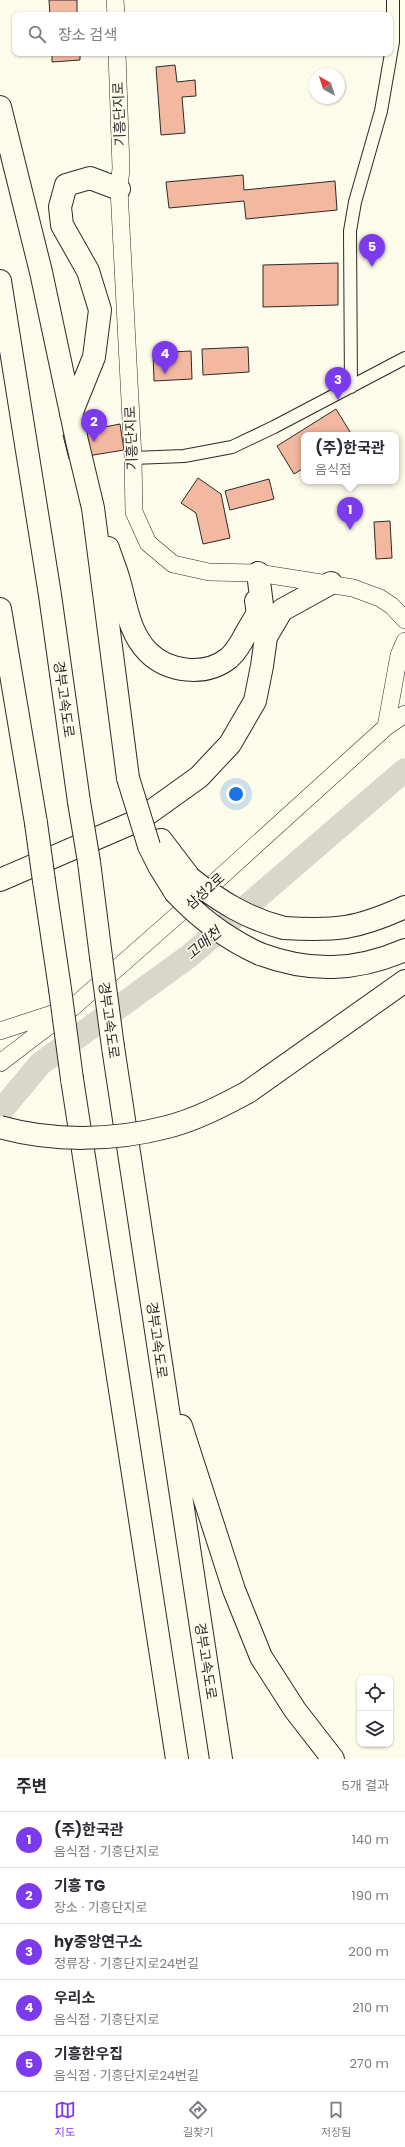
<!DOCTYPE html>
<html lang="ko">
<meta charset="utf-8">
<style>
:root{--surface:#fff;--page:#f2f2f3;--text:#2b2b33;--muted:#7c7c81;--line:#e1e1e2;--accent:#7c3aed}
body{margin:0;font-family:Poppins,"Noto Sans KR",sans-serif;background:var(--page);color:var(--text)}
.controls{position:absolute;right:12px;bottom:12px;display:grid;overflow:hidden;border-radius:8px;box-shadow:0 1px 3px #0004}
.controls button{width:36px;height:36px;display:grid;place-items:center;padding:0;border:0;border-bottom:1px solid var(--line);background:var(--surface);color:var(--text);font:20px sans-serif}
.compass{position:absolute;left:309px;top:68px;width:36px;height:36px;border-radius:50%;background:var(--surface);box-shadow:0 1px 3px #0004;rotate:321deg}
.you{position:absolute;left:236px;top:794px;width:14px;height:14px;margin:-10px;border:3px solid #fff;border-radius:50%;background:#1a73e8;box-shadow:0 0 0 6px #1a73e833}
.badge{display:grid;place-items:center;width:26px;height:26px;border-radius:50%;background:var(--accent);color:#fff;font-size:13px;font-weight:700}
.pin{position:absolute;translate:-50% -33px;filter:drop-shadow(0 1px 2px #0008)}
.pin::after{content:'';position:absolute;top:21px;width:14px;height:12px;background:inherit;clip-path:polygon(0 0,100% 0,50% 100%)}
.popup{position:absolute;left:301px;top:432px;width:98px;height:52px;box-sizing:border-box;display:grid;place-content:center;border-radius:8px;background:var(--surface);filter:drop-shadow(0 1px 3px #0005);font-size:13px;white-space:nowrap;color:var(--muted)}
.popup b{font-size:15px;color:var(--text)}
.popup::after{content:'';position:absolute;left:50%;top:100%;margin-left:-8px;border:8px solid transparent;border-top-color:var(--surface)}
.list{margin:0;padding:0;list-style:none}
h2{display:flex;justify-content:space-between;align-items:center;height:52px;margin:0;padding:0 16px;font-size:17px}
h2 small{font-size:13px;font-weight:400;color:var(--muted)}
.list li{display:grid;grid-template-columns:26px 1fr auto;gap:12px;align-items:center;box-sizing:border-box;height:56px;padding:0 16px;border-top:1px solid var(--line)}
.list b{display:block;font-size:15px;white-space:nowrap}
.list p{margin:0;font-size:13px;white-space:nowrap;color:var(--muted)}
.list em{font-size:13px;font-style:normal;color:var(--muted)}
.icon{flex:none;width:22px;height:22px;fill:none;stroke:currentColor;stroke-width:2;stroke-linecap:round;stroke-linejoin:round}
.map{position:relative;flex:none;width:405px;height:1759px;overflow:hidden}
.search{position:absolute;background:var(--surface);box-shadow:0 1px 3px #0004;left:12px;right:12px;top:12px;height:44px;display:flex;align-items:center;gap:10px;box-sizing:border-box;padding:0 14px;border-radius:8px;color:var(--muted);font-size:15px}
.sheet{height:332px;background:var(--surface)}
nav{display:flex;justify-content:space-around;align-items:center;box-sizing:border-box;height:56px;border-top:1px solid var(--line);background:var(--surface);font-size:11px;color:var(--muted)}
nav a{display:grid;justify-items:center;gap:2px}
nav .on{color:var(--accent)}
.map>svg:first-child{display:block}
</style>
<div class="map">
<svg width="405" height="1759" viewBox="0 0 405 1759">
<rect width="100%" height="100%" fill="#fdfbea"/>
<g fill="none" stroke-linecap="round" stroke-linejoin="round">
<path stroke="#d8d7c9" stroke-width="24" d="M0 1112 40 1064 188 957 405 770"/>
</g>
<path fill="#f2b8a0" stroke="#2b2b2b" d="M49 0H77V15H50Z
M52 53H80V60L52 62Z
M175 65 177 82 195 80 196 96 182 97 185 133 161 135 156 67Z
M243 175 244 190 335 181 337 210 246 219 244 201 169 208 166 182Z
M338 263V305L263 307V265Z
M248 347 249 372 203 375 202 349Z
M191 351 192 379 154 381 153 353Z
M336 409 352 435H304V468L294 474 277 446Z
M120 424 124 450 69 459 63 435Z
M198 478 221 494 230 538 203 544 196 513 181 503Z
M269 479 274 499 230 510 225 491Z
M390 521 392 558 376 559 374 522Z"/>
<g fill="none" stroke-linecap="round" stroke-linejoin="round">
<g stroke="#2b2b2b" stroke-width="14">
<path id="street" d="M351 387 350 231 355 202 381 111 393 42V0
M133 458 184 456 232 447 274 427 405 358"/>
</g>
<g stroke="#2b2b2b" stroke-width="18">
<path id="secondary" d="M115 0 116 15
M117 53 121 168 119 189 133 458 134 512 148 543 173 564 209 572 258 573 353 588 380 598 392 606 405 620
M386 727 399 655 405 641
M0 1031 64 1010
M0 1063 72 1008 215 882 386 727 405 714"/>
</g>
<g stroke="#2b2b2b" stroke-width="24">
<path id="highway" d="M0 107 41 272 77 441 93 508 128 778
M0 281 50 595 79 802
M71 414 94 357 100 310 88 271 62 225 60 207 66 185 90 178 119 189
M108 548C111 558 115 567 118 577 126 603 128 632 148 652 168 672 205 677 229 658 238 650 243 639 249 628 256 616 259 616 256 601
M0 609 36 823
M266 637 282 610 331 583
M161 840 190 878
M149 846 159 866 175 892
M89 862 101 957
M0 880 139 820 199 777 230 744 255 701 262 666 266 637 258 573
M44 881 60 989
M284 928C336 931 357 929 405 907
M260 954C311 973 356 971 405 950
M113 1047 221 1759
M72 1079 177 1759
M248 1092 405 981
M181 1426 234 1590 261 1657 295 1710 333 1759"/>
</g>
<use href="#street" stroke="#fdfbea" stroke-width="12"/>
<use href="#secondary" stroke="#fdfbea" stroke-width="17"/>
<use href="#highway" stroke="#fdfbea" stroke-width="22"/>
<g stroke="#2b2b2b" stroke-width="24" stroke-linecap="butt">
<path id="highway-bridge" d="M128 778 149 846
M79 802 89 862
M36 823 44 881
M190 878C219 901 248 919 284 928
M175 892C200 919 227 939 260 954
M101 957 113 1047
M60 989 72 1079
M0 1127C53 1142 114 1141 167 1127 195 1120 222 1106 248 1092"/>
</g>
<use href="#highway-bridge" stroke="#fdfbea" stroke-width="22"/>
</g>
<g text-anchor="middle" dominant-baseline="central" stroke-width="3" stroke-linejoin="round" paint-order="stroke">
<g font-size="14" fill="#2b2b2b" stroke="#fdfbea">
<text transform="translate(119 114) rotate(-92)">기흥단지로</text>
<text transform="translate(131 438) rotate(-92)">기흥단지로</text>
<text transform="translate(64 699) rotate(82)">경부고속도로</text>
<text transform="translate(205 891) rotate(-42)">삼성2로</text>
<text transform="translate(109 1020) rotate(82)">경부고속도로</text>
<text transform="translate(157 1340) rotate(82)">경부고속도로</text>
<text transform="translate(206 1661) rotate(81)">경부고속도로</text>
</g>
<g font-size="15" font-style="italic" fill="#2b2b2b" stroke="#fdfbea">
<text transform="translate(203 943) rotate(-40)">고매천</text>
</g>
</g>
</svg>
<div class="controls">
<button><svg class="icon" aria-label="locate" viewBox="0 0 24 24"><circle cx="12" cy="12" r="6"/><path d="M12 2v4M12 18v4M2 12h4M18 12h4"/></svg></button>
<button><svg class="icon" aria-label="layers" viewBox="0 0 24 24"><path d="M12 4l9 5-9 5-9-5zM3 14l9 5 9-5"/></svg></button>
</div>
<svg class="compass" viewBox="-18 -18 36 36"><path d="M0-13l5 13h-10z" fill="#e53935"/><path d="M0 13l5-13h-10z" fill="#7c7c81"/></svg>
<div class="you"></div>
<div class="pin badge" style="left:350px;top:530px">1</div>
<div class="popup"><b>(주)한국관</b>음식점</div>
<div class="pin badge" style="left:94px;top:442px">2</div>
<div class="pin badge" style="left:338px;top:400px">3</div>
<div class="pin badge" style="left:165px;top:374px">4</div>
<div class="pin badge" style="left:372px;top:267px">5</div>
<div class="search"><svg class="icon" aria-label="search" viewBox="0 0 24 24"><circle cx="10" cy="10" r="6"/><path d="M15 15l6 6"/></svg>장소 검색</div>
</div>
<section class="sheet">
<h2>주변<small>5개 결과</small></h2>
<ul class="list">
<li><span class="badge">1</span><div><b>(주)한국관</b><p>음식점 · 기흥단지로</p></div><em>140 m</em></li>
<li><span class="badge">2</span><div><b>기흥 TG</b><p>장소 · 기흥단지로</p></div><em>190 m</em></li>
<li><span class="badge">3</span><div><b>hy중앙연구소</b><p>정류장 · 기흥단지로24번길</p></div><em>200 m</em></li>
<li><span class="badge">4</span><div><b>우리소</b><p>음식점 · 기흥단지로</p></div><em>210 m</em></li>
<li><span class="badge">5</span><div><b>기흥한우집</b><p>음식점 · 기흥단지로24번길</p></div><em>270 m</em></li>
</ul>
</section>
<nav>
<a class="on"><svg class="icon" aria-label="map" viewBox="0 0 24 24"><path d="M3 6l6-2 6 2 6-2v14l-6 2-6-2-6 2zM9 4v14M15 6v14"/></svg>지도</a>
<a><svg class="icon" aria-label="directions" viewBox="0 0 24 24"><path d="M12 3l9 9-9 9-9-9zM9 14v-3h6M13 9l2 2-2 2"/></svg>길찾기</a>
<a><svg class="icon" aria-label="saved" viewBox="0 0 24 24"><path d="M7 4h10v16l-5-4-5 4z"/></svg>저장됨</a>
</nav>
